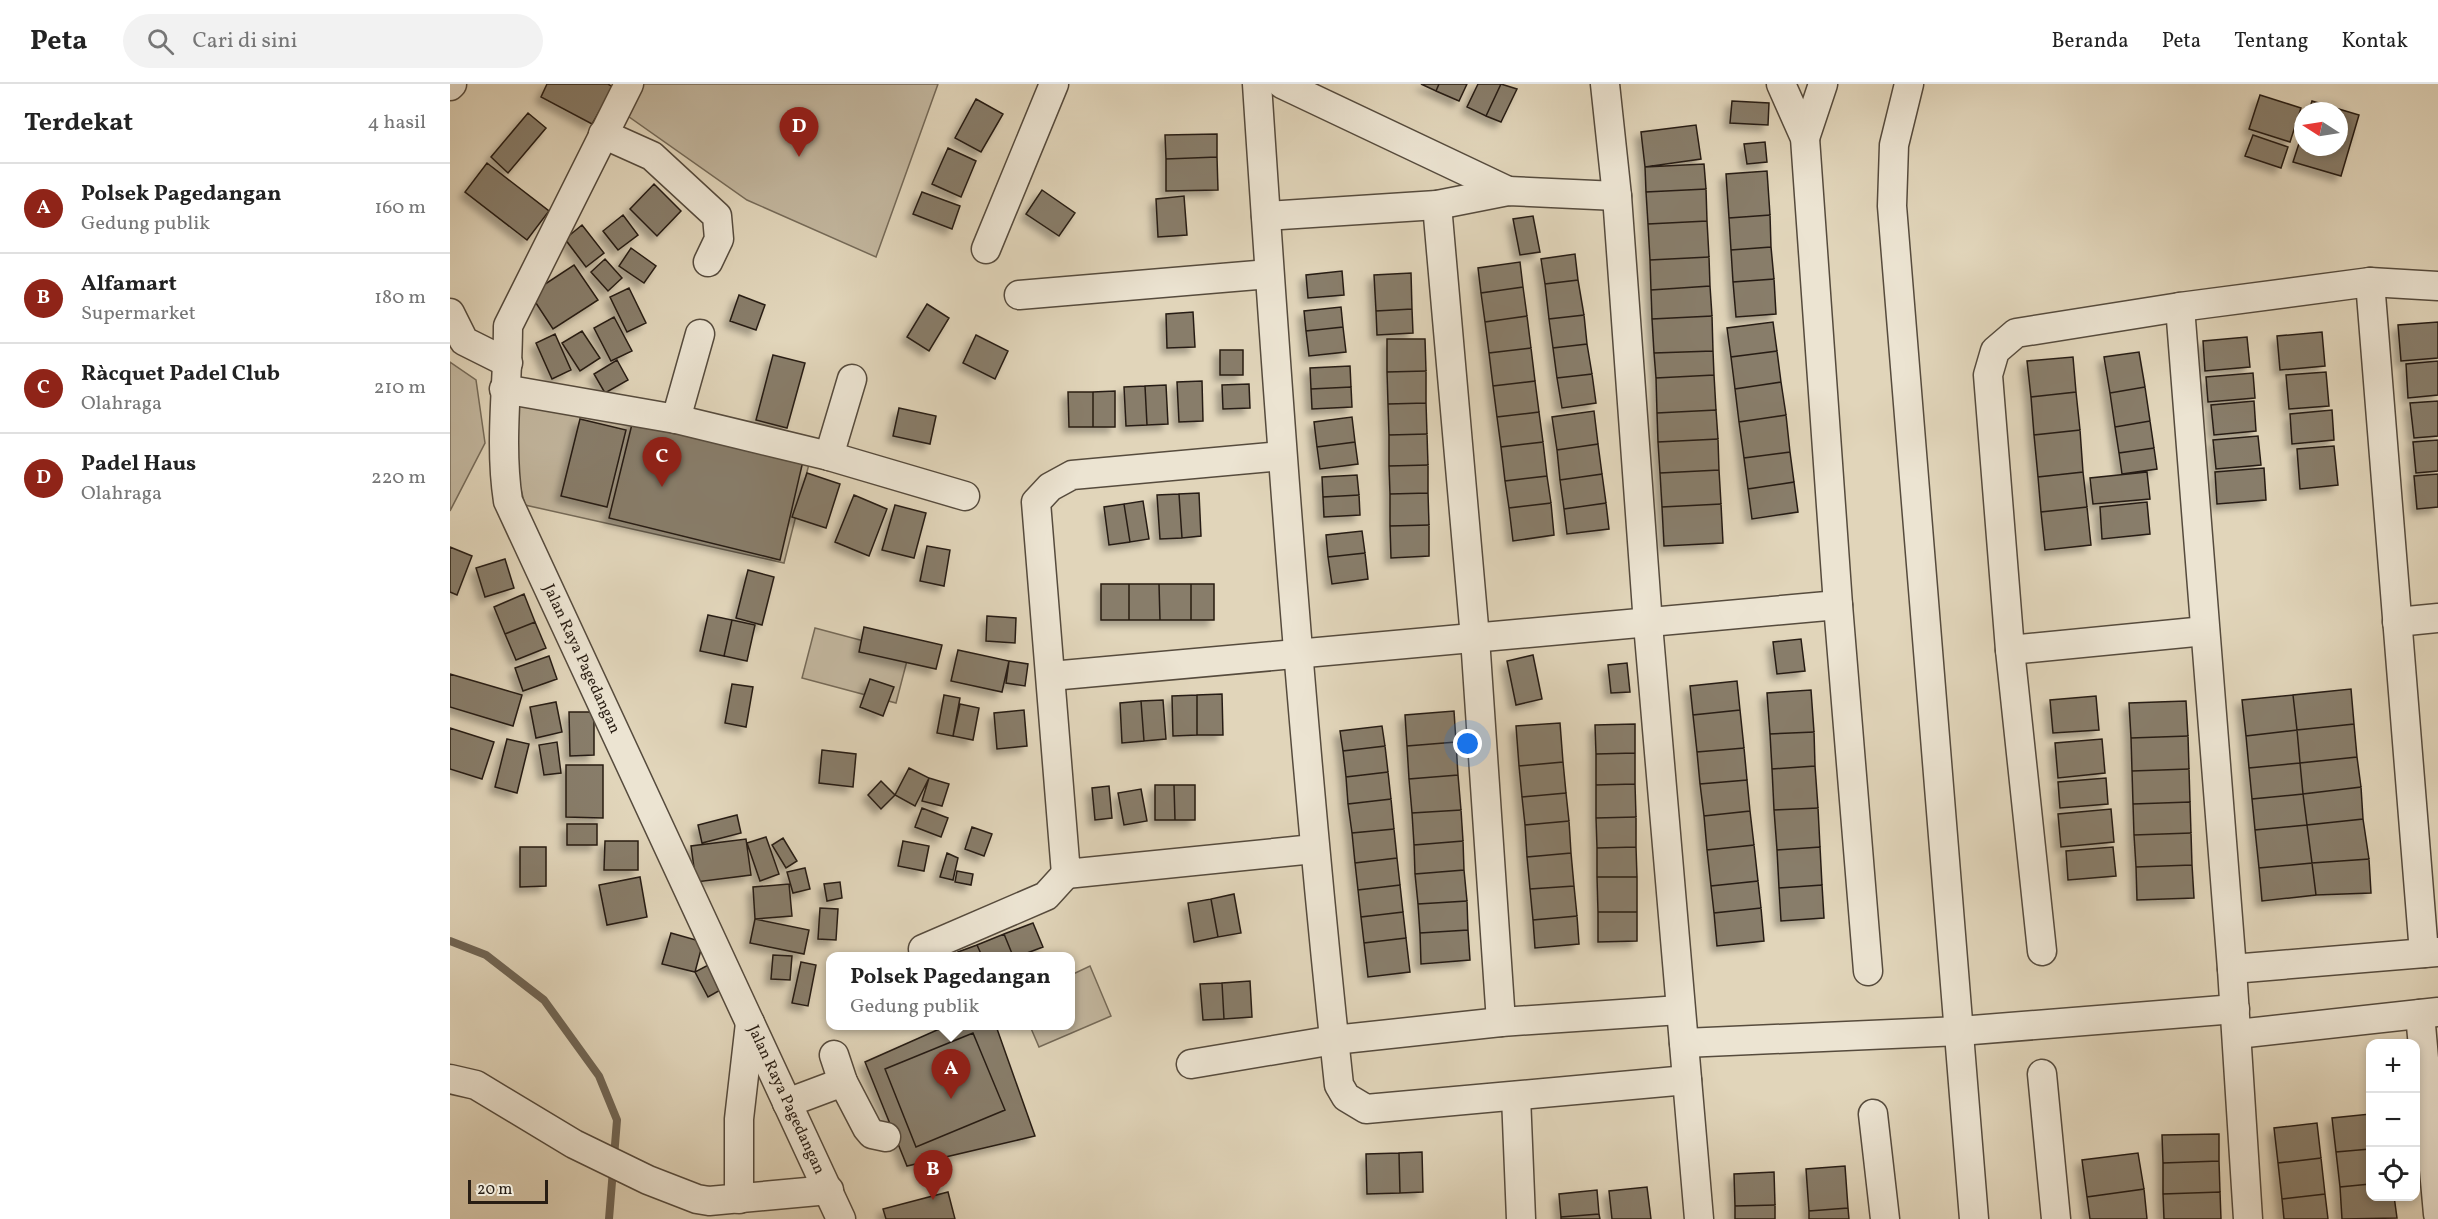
<!DOCTYPE html>
<html lang="id">
<meta charset="utf-8">
<style>
:root{--surface:#fff;--page:#f2f2f2;--text:#222;--muted:#767676;--line:#e0e0e0;--accent:#8f2418}
body{margin:0;font-family:Vollkorn,serif;background:var(--page);color:var(--text)}
.controls{position:absolute;right:18px;bottom:18px;display:grid;overflow:hidden;border-radius:12px;box-shadow:0 3px 9px #0003}
.controls button{width:54px;height:54px;display:grid;place-items:center;padding:0;border:0;border-bottom:2px solid var(--line);background:var(--surface);color:var(--text);font:30px sans-serif}
.compass{position:absolute;left:1844px;top:18px;width:54px;height:54px;border-radius:50%;background:var(--surface);box-shadow:0 3px 9px #0003;rotate:282deg}
.scale{position:absolute;left:18px;bottom:15px;width:80px;box-sizing:border-box;padding-left:6px;border:3px solid #281d13;border-top:0;font-size:16px;line-height:21px;white-space:nowrap;color:#281d13;-webkit-text-stroke:4px #ece4d2;paint-order:stroke}
.you{position:absolute;left:1018px;top:660px;width:21px;height:21px;margin:-15px;border:4px solid #fff;border-radius:50%;background:#1a73e8;box-shadow:0 0 0 9px #1a73e833}
.badge{display:grid;place-items:center;width:39px;height:39px;border-radius:50%;background:var(--accent);color:#fff;font-size:20px;font-weight:700}
.pin{position:absolute;translate:-50% -50px;filter:drop-shadow(0 2px 3px #0008)}
.pin::after{content:'';position:absolute;top:32px;width:21px;height:18px;background:inherit;clip-path:polygon(0 0,100% 0,50% 100%)}
.popup{position:absolute;left:376px;top:868px;width:249px;height:78px;box-sizing:border-box;display:grid;place-content:center;border-radius:12px;background:var(--surface);filter:drop-shadow(0 2px 4px #0005);font-size:20px;white-space:nowrap;color:var(--muted)}
.popup b{font-size:22px;color:var(--text)}
.popup::after{content:'';position:absolute;left:50%;top:100%;margin-left:-12px;border:12px solid transparent;border-top-color:var(--surface)}
.list{margin:0;padding:0;list-style:none}
h2{display:flex;justify-content:space-between;align-items:center;height:78px;margin:0;padding:0 24px;font-size:26px}
h2 small{font-size:20px;font-weight:400;color:var(--muted)}
.list li{display:grid;grid-template-columns:39px 1fr auto;gap:18px;align-items:center;box-sizing:border-box;height:90px;padding:0 24px;border-top:2px solid var(--line)}
.list b{display:block;font-size:22px;white-space:nowrap}
.list p{margin:0;font-size:20px;white-space:nowrap;color:var(--muted)}
.list em{font-size:20px;font-style:normal;color:var(--muted)}
.icon{flex:none;width:33px;height:33px;fill:none;stroke:currentColor;stroke-width:2;stroke-linecap:round;stroke-linejoin:round}
.map{position:relative;flex:none;width:1988px;height:1135px;overflow:hidden}
header{display:flex;align-items:center;gap:36px;box-sizing:border-box;height:84px;padding:0 30px;background:var(--surface);border-bottom:2px solid var(--line)}
header strong{font-size:28px}
nav{display:flex;gap:33px;margin-inline-start:auto;font-size:21px}
.search{width:420px;height:54px;background:var(--page);display:flex;align-items:center;gap:15px;box-sizing:border-box;padding:0 21px;border-radius:33px;color:var(--muted);font-size:22px}
main{display:flex}
aside{flex:1;background:var(--surface)}
.map>svg:first-child{display:block}
</style>
<header>
<strong>Peta</strong>
<div class="search"><svg class="icon" aria-label="search" viewBox="0 0 24 24"><circle cx="10" cy="10" r="6"/><path d="M15 15l6 6"/></svg>Cari di sini</div>
<nav><a>Beranda</a><a>Peta</a><a>Tentang</a><a>Kontak</a></nav>
</header>
<main>
<aside>
<h2>Terdekat<small>4 hasil</small></h2>
<ul class="list">
<li><span class="badge">A</span><div><b>Polsek Pagedangan</b><p>Gedung publik</p></div><em>160 m</em></li>
<li><span class="badge">B</span><div><b>Alfamart</b><p>Supermarket</p></div><em>180 m</em></li>
<li><span class="badge">C</span><div><b>Ràcquet Padel Club</b><p>Olahraga</p></div><em>210 m</em></li>
<li><span class="badge">D</span><div><b>Padel Haus</b><p>Olahraga</p></div><em>220 m</em></li>
</ul>
</aside>
<div class="map">
<svg width="1988" height="1135" viewBox="0 0 1988 1135">
<defs>
<filter id="shadow"><feDropShadow dx="-5.5" dy="5.5" stdDeviation="3" flood-color="#0004"/></filter>
</defs>
<rect width="100%" height="100%" fill="#e1d5ba"/>
<filter id="stains"><feTurbulence type="fractalNoise" baseFrequency=".00333" numOctaves="4"/><feColorMatrix values="0 0 0 0 .2 0 0 0 0 .09 0 0 0 0 .02 0 0 0 .5 -.17"/></filter>
<radialGradient id="worn" r=".72"><stop offset=".6" stop-color="#630" stop-opacity="0"/><stop offset="1" stop-color="#630" stop-opacity=".3"/></radialGradient>
<path fill="#c2b69e" stroke="#756a58" stroke-width="1.5" d="M190 0H488L426 173 297 116 175 30Z
M0 278 26 296 35 359 0 427Z
M67 317 360 376 334 479 75 421 66 386Z
M365 544 459 569 446 619 352 594Z
M640 882 661 932 589 963 580 942H621V891Z"/>
<g fill="none" stroke-linecap="round" stroke-linejoin="round">
<path stroke="#716655" stroke-width="8" d="M0 857 36 871 94 916 149 992 167 1036 159 1135"/>
</g>
<path fill="#887d6a" stroke="#281d13" stroke-width="1.5" filter="url(#shadow)" d="M97 0H158L163 3 142 40 91 13Z
M971 0H989L986 7Z
M989 0H1017L1009 17 986 7Z
M1028 0H1051L1036 32 1017 23Z
M1051 0 1067 5 1051 38 1036 32Z
M1810 11 1851 24 1840 58 1799 45Z
M526 15 553 30 531 68 505 54Z
M1282 17 1319 19 1318 41 1280 39Z
M1862 17 1909 31 1891 92 1843 78 1853 47V63H1889V27H1859Z
M78 29 96 44 58 89 41 73Z
M1246 41 1251 75 1195 83 1191 48Z
M767 50V73L716 75 715 51Z
M1803 51 1838 63 1831 84 1795 72Z
M1315 58 1317 78 1297 80 1294 60Z
M498 64 526 77 511 113 482 100Z
M767 73 768 106 716 107V75Z
M37 79 99 127 77 156 15 108Z
M1254 80 1256 105 1196 108 1195 83Z
M1317 87 1320 131 1279 134 1276 90Z
M204 100 231 127 207 152 180 125Z
M1256 105 1257 137 1198 140 1196 108Z
M592 106 625 129 609 152 576 130Z
M472 108 510 122 502 145 463 130Z
M734 112 737 151 708 153 706 115Z
M173 131 188 151 168 166 153 147Z
M1320 131 1321 163 1281 166 1279 134Z
M1083 132 1090 168 1070 171 1063 135Z
M1257 137 1259 173 1200 176 1198 140Z
M132 141 154 169 136 183 115 155Z
M1321 163 1324 195 1283 198 1281 166Z
M181 164 206 182 194 199 169 182Z
M1125 170 1128 196 1095 200 1091 175Z
M1259 173 1260 202 1201 206 1200 176Z
M155 175 172 194 158 207 141 188Z
M1070 178 1073 203 1031 209 1028 184Z
M124 181 148 216 103 245 80 210Z
M892 187 894 211 858 214 856 191Z
M961 189 962 225 926 227 924 191Z
M1324 195 1326 230 1286 233 1283 198Z
M1128 196 1134 231 1099 235 1095 200Z
M1260 202 1262 232 1202 235 1201 206Z
M1073 203 1077 232 1035 238 1031 209Z
M179 204 196 239 177 248 160 213Z
M289 211 315 221 306 246 280 237Z
M477 220 499 234 479 267 457 253Z
M891 223 893 243 856 247 854 227Z
M962 225 963 249 927 251 926 227Z
M743 228 745 263 717 264 716 230Z
M1134 231 1137 260 1103 264 1099 235Z
M1077 232 1081 264 1039 269 1035 238Z
M1262 232 1263 267 1204 269 1202 235Z
M164 233 182 267 161 277 144 244Z
M1323 238 1327 267 1281 273 1277 244Z
M1988 238V274L1951 277 1948 241Z
M893 243 896 268 859 272 856 247Z
M132 247 150 274 130 287 112 259Z
M1872 248 1875 282 1830 286 1827 252Z
M105 250 121 286 102 295 86 259Z
M526 251 558 267 545 295 513 279Z
M1797 253 1800 283 1755 287 1753 257Z
M937 255H975L976 287 937 288Z
M1137 260 1142 290 1107 294 1103 264Z
M1081 264 1085 297 1043 302 1039 269Z
M770 266H793V291H770Z
M1263 267 1264 291 1206 294 1204 269Z
M1327 267 1331 298 1285 305 1281 273Z
M1689 268 1695 303 1660 309 1654 273Z
M323 271 355 279 337 344 306 336Z
M1623 273 1626 308 1581 313 1577 277Z
M167 276 178 296 155 309 144 290Z
M1988 277V311L1958 314 1956 280Z
M900 282 901 303 861 305 860 284Z
M976 287V319L938 320 937 288Z
M1876 288 1879 322 1839 325 1836 291Z
M1803 289 1805 314 1758 318 1756 293Z
M1142 290 1146 319 1112 324 1107 294Z
M1264 291 1266 326 1207 329 1206 294Z
M752 297 753 337 729 338 727 298Z
M1085 297 1089 328 1047 333 1043 302Z
M1331 298 1336 331 1289 338 1285 305Z
M799 300 800 324 773 325 772 301Z
M716 301 718 340 697 341 695 302Z
M695 302 697 341 676 342 674 303Z
M901 303 902 323 862 325 861 305Z
M1695 303 1700 337 1665 343 1660 309Z
M665 307V343H643V308Z
M618 308H643V343H619Z
M1626 308 1630 346 1584 351 1581 313Z
M1804 317 1806 347 1764 351 1761 321Z
M1988 317V352L1964 354 1960 319Z
M976 319 977 350 939 351 938 320Z
M449 324 486 332 480 360 443 352Z
M1266 326 1268 355 1208 358 1207 329Z
M1882 326 1884 356 1842 360 1840 330Z
M1144 327 1148 360 1107 366 1102 333Z
M1089 328 1093 358 1051 363 1047 333Z
M1336 331 1340 368 1294 374 1289 338Z
M902 333 905 358 867 363 864 338Z
M130 335 176 346 157 423 111 412Z
M183 336 353 377 330 476 159 434Z
M1700 337 1704 364 1669 369 1665 343Z
M1630 346 1633 388 1588 393 1584 351Z
M977 350 978 381 939 382V351Z
M1808 352 1811 381 1766 385 1763 356Z
M1268 355 1269 386 1210 389 1208 358Z
M1988 356V387L1966 389 1963 358Z
M905 358 908 380 870 385 867 363Z
M1093 358 1097 392 1055 397 1051 363Z
M1148 360 1152 390 1110 396 1107 366Z
M1884 362 1888 401 1850 405 1847 365Z
M1704 364 1707 385 1672 390 1669 369Z
M1340 368 1344 398 1298 405 1294 374Z
M978 381V409L940 410 939 382Z
M1814 384 1816 416 1767 420 1765 388Z
M1269 386 1271 420 1212 423 1210 389Z
M1633 388 1637 423 1591 428 1588 393Z
M1697 388 1700 415 1643 420 1640 394Z
M357 389 390 400 376 444 342 433Z
M1152 390 1156 419 1114 425 1110 396Z
M1988 390V423L1967 425 1964 392Z
M907 391 909 411 873 413 872 393Z
M1097 392 1101 419 1059 424 1055 397Z
M1344 398 1348 428 1302 435 1298 405Z
M749 409 751 452 732 454 729 410Z
M978 409 979 441 940 442V410Z
M729 410 732 454 710 455 707 411Z
M404 411 437 425 419 472 385 458Z
M909 411 910 431 874 433 873 413Z
M693 417 699 455 680 458 674 420Z
M1697 418 1700 450 1652 455 1650 423Z
M1101 419 1104 451 1063 457 1059 424Z
M1156 419 1159 445 1117 450 1114 425Z
M674 420 680 458 659 461 654 423Z
M1271 420 1273 459 1214 462 1212 423Z
M445 421 476 429 464 474 432 466Z
M1637 423 1641 461 1595 466 1591 428Z
M979 441V472L941 474 940 442Z
M912 447 915 469 878 473 876 451Z
M477 462 500 466 494 502 470 497Z
M0 463 22 472 7 511 0 508Z
M915 469 918 495 882 500 878 473Z
M55 475 64 504 35 513 26 484Z
M298 486 324 493 312 541 286 534Z
M651 500H679V536H651Z
M679 500H709L710 536H679Z
M709 500H741V536H710Z
M741 500H764V536H741Z
M74 510 85 538 55 550 44 523Z
M258 531 282 536 274 572 250 567Z
M537 532 566 534 565 559 536 557Z
M282 536 305 541 297 577 274 572Z
M85 538 96 564 66 576 55 550Z
M414 543 492 561 486 585 409 568Z
M1351 555 1355 587 1327 590 1323 558Z
M508 566 559 577 552 608 501 597Z
M1083 571 1092 615 1066 621 1057 577Z
M99 572 107 595 73 607 65 584Z
M559 577 578 580 575 602 556 599Z
M1177 579 1180 608 1161 609 1158 581Z
M0 590 72 611 63 642 0 623Z
M420 595 444 603 433 632 410 623Z
M1287 597 1290 626 1243 631 1240 602Z
M282 600 303 603 296 643 275 639Z
M1901 605 1904 640 1847 646 1843 611Z
M1361 606 1364 648 1320 650 1317 609Z
M772 610 773 651H747V611Z
M494 611 510 614 503 652 487 649Z
M747 611V651L723 652 722 612Z
M1843 611 1847 646 1796 652 1792 616Z
M1646 612 1649 646 1603 649 1600 616Z
M713 616 716 655 694 657 691 617Z
M691 617 694 657 672 659 670 619Z
M1736 617 1738 652 1681 654 1679 619Z
M106 618 112 648 86 654 80 623Z
M510 620 529 624 523 656 503 652Z
M574 626 577 662 547 665 544 629Z
M1290 626 1294 664 1247 668 1243 631Z
M1004 627 1006 658 957 662 955 631Z
M119 628H144V671L120 672Z
M1110 639 1113 678 1069 682 1066 642Z
M1185 640V669L1146 670 1145 641Z
M1904 640 1907 673 1850 679 1847 646Z
M932 642 935 662 893 667 890 647Z
M0 644 44 658 32 695 0 685Z
M1847 646 1850 679 1799 684 1796 652Z
M1364 648 1365 682 1322 685 1320 650Z
M1738 652 1739 685 1682 687 1681 654Z
M57 655 79 660 67 709 45 703Z
M1652 655 1655 689 1608 694 1605 659Z
M107 658 111 689 94 691 89 661Z
M1006 658 1008 691 959 695 957 662Z
M935 662 938 688 896 693 893 667Z
M1294 664 1297 696 1250 700 1247 668Z
M372 666 406 670 403 703 369 699Z
M1185 669V700L1146 701V670Z
M1907 673 1911 703 1853 710 1850 679Z
M1113 678 1116 709 1072 713 1069 682Z
M1850 679 1853 710 1802 715 1799 684Z
M116 681H153V734L116 733Z
M1365 682 1368 724 1324 726 1322 685Z
M459 684 479 694 465 722 445 711Z
M1739 685 1740 718 1683 720 1682 687Z
M938 688 941 715 898 720 896 693Z
M1008 691 1011 726 962 729 959 695Z
M479 694 499 700 492 722 472 717Z
M1656 694 1658 720 1610 724 1608 698Z
M1297 696 1300 727 1254 732 1250 700Z
M431 697 445 711 431 725 418 711Z
M1185 700 1186 733 1146 734V701Z
M705 701H724L725 736H705Z
M724 701H745V736H725Z
M659 702 662 734 645 736 642 704Z
M1911 703 1913 735 1857 741 1853 710Z
M691 705 697 737 674 741 668 709Z
M1116 709 1119 737 1075 741 1072 713Z
M1853 710 1857 741 1805 746 1802 715Z
M941 715 944 745 902 749 898 720Z
M1740 718 1741 749 1684 751 1683 720Z
M472 724 498 734 491 753 465 743Z
M1368 724 1370 763 1327 766 1324 726Z
M1661 725 1664 758 1611 763 1608 730Z
M1011 726 1013 757 964 761 962 729Z
M1300 727 1304 761 1257 766 1254 732Z
M287 731 291 749 252 759 248 741Z
M1186 733V763L1147 764 1146 734Z
M1913 735 1919 775 1862 779 1857 741Z
M1119 737 1121 769 1077 773 1075 741Z
M117 740H147V761H117Z
M1857 741 1862 779 1809 784 1805 746Z
M522 743 542 750 534 772 515 765Z
M944 745 947 774 905 779 902 749Z
M1741 749 1742 781 1686 783 1684 751Z
M316 753 329 790 310 797 297 759Z
M333 754 347 777 336 784 322 761Z
M296 755 301 791 246 798 241 762Z
M155 757H188V786H154Z
M453 757 479 762 474 787 448 782Z
M1013 757 1014 786 965 790 964 761Z
M1304 761 1308 797 1261 802 1257 766Z
M70 763H96V802L70 803Z
M1186 763 1187 793H1147V764Z
M1370 763 1372 801 1329 804 1327 766Z
M1663 763 1666 792 1618 796 1616 767Z
M497 769 508 774 503 796 490 793Z
M1121 769 1124 802 1080 805 1077 773Z
M947 774 950 801 908 806 905 779Z
M1919 775 1921 809 1866 811 1862 779Z
M1862 779 1866 811 1812 817 1809 784Z
M1742 781 1744 814 1687 816 1686 783Z
M355 784 360 805 343 809 337 788Z
M1014 786 1017 817 968 820 965 790Z
M507 787 523 790 521 801 505 798Z
M190 793 197 833 157 841 149 801Z
M1147 793H1187V828H1148Z
M1308 797 1311 824 1264 829 1261 802Z
M390 798 392 814 377 817 374 800Z
M339 800 342 832 305 835 303 803Z
M950 801 953 828 911 833 908 806Z
M1372 801 1374 834 1331 837 1329 804Z
M1124 802 1127 832 1083 836 1080 805Z
M784 810 791 849 768 853 761 815Z
M761 815 768 853 744 858 738 819Z
M1017 817 1018 846 970 849 968 820Z
M370 824 388 825 386 856 368 855Z
M1311 824 1314 857 1267 862 1264 829Z
M953 828 956 854 914 859 911 833Z
M1148 828H1187V857L1148 858Z
M1127 832 1129 860 1085 864 1083 836Z
M305 835 359 846 354 870 300 859Z
M583 839 593 863 569 872H563L554 850Z
M1018 846 1020 876 971 880 970 849Z
M221 849 253 858 245 888 212 880Z
M554 850 563 872H532L527 861Z
M956 854 960 888 918 893 914 859Z
M527 861 532 872H510L508 868Z
M323 871 342 872 340 896 321 895Z
M351 878 366 881 358 922 342 919Z
M262 879 274 904 258 913 245 888Z
M800 897 802 933 774 935 772 899Z
M772 899 774 935 753 936 750 900Z
M496 942H546L585 1052 457 1082 415 978Z
M523 949 555 1026 466 1063 435 985Z
M1920 1030V1065L1886 1068 1882 1034Z
M1867 1039 1871 1074 1828 1079 1824 1044Z
M1769 1050V1077L1713 1079 1712 1051Z
M1920 1065V1100L1890 1103 1886 1068Z
M972 1068 973 1108 950 1109 949 1069Z
M949 1069 950 1109 917 1110 916 1070Z
M1688 1069 1694 1105 1637 1113 1632 1076Z
M1871 1074 1875 1110 1832 1115 1828 1079Z
M1769 1077 1770 1108 1713 1110V1079Z
M1395 1082 1398 1124 1359 1127 1356 1085Z
M1324 1088 1325 1121 1285 1122 1284 1090Z
M1920 1100V1112H1944L1947 1134 1892 1135 1890 1103Z
M1197 1103 1201 1135H1162L1159 1107Z
M1694 1105 1697 1135H1640L1637 1113Z
M1147 1106 1149 1130 1111 1133 1109 1110Z
M498 1108 505 1135H436L433 1125Z
M1770 1108 1771 1135H1714L1713 1110Z
M1875 1110 1878 1135H1834L1832 1115Z
M1325 1121V1135H1285V1122Z
M1398 1124 1399 1135H1359V1127Z
M1149 1130 1150 1135H1111V1133Z"/>
<g fill="none" stroke-linecap="round" stroke-linejoin="round">
<g stroke="#564b3d" stroke-width="31">
<g id="minor">
<path id="s1" d="M179 0 58 242C58 300 49 359 58 417L391 1135"/>
<path d="M807 0C829 334 853 668 889 1001L896 1013 916 1025 1237 996"/>
<path d="M832 0 1058 107"/>
<path d="M1155 0 1167 112 1198 540 1249 1135"/>
<path d="M1331 0 1355 54 1388 521 1418 887"/>
<path d="M1459 0 1444 61 1442 122 1524 1135"/>
<path d="M0 2 2 0"/>
<path d="M153 50 202 72 267 132 269 155 258 178"/>
<path d="M1355 54 1373 0"/>
<path d="M987 121 1025 554 1051 938"/>
<path d="M816 132 987 121 1058 107 1167 112"/>
<path d="M536 165 604 0"/>
<path d="M1920 198 1974 869"/>
<path d="M569 211 819 190"/>
<path d="M1730 223 1782 885 1798 1135"/>
<path d="M0 229 14 257 58 279"/>
<path d="M54 305 226 335 379 372 515 412"/>
<path d="M226 335 250 250"/>
<path d="M379 372 402 295"/>
<path d="M832 372 622 391 600 403 586 418 616 790 864 765"/>
<path d="M1947 538 1988 534"/>
<path d="M1560 566 1755 547"/>
<path d="M601 592 1388 521"/>
<path d="M473 865 596 812 616 790"/>
<path d="M1592 867 1560 566 1538 291 1545 267 1566 249 1730 223 1920 198 1988 202"/>
<path d="M1782 885 1988 868"/>
<path d="M1970 930 1988 1130"/>
<path d="M1787 950 1988 928"/>
<path d="M1234 959 1510 947 1785 925"/>
<path d="M384 971 393 998 417 1044 422 1050 436 1053"/>
<path d="M741 980 884 956 1051 938 1230 926"/>
<path d="M1592 990 1606 1135"/>
<path d="M0 995 26 1001 124 1060 198 1096 247 1115 259 1117 379 1106"/>
<path d="M1066 1012 1071 1135"/>
<path d="M337 1019 393 998"/>
<path d="M1423 1030 1435 1135"/>
<path d="M289 1115V1035L300 939"/>
</g>
</g>
<use href="#minor" stroke="#ece4d2" stroke-width="28"/>
</g>
<g text-anchor="middle" dominant-baseline="central" stroke-width="6" stroke-linejoin="round" paint-order="stroke">
<g font-size="16" fill="#281d13" stroke="#ece4d2">
<text stroke="none"><textPath href="#s1" startOffset="620">Jalan Raya Pagedangan</textPath></text>
<text stroke="none"><textPath href="#s1" startOffset="1106">Jalan Raya Pagedangan</textPath></text>
</g>
</g>
<rect width="100%" height="100%" filter="url(#stains)"/>
<rect width="100%" height="100%" fill="url(#worn)"/>
</svg>
<div class="controls">
<button>+</button>
<button>−</button>
<button><svg class="icon" aria-label="locate" viewBox="0 0 24 24"><circle cx="12" cy="12" r="6"/><path d="M12 2v4M12 18v4M2 12h4M18 12h4"/></svg></button>
</div>
<svg class="compass" viewBox="-18 -18 36 36"><path d="M0-13l5 13h-10z" fill="#e53935"/><path d="M0 13l5-13h-10z" fill="#767676"/></svg>
<div class="scale">20 m</div>
<div class="you"></div>
<div class="pin badge" style="left:501px;top:1015px">A</div>
<div class="popup"><b>Polsek Pagedangan</b>Gedung publik</div>
<div class="pin badge" style="left:483px;top:1116px">B</div>
<div class="pin badge" style="left:212px;top:403px">C</div>
<div class="pin badge" style="left:349px;top:73px">D</div>
</div>
</main>
